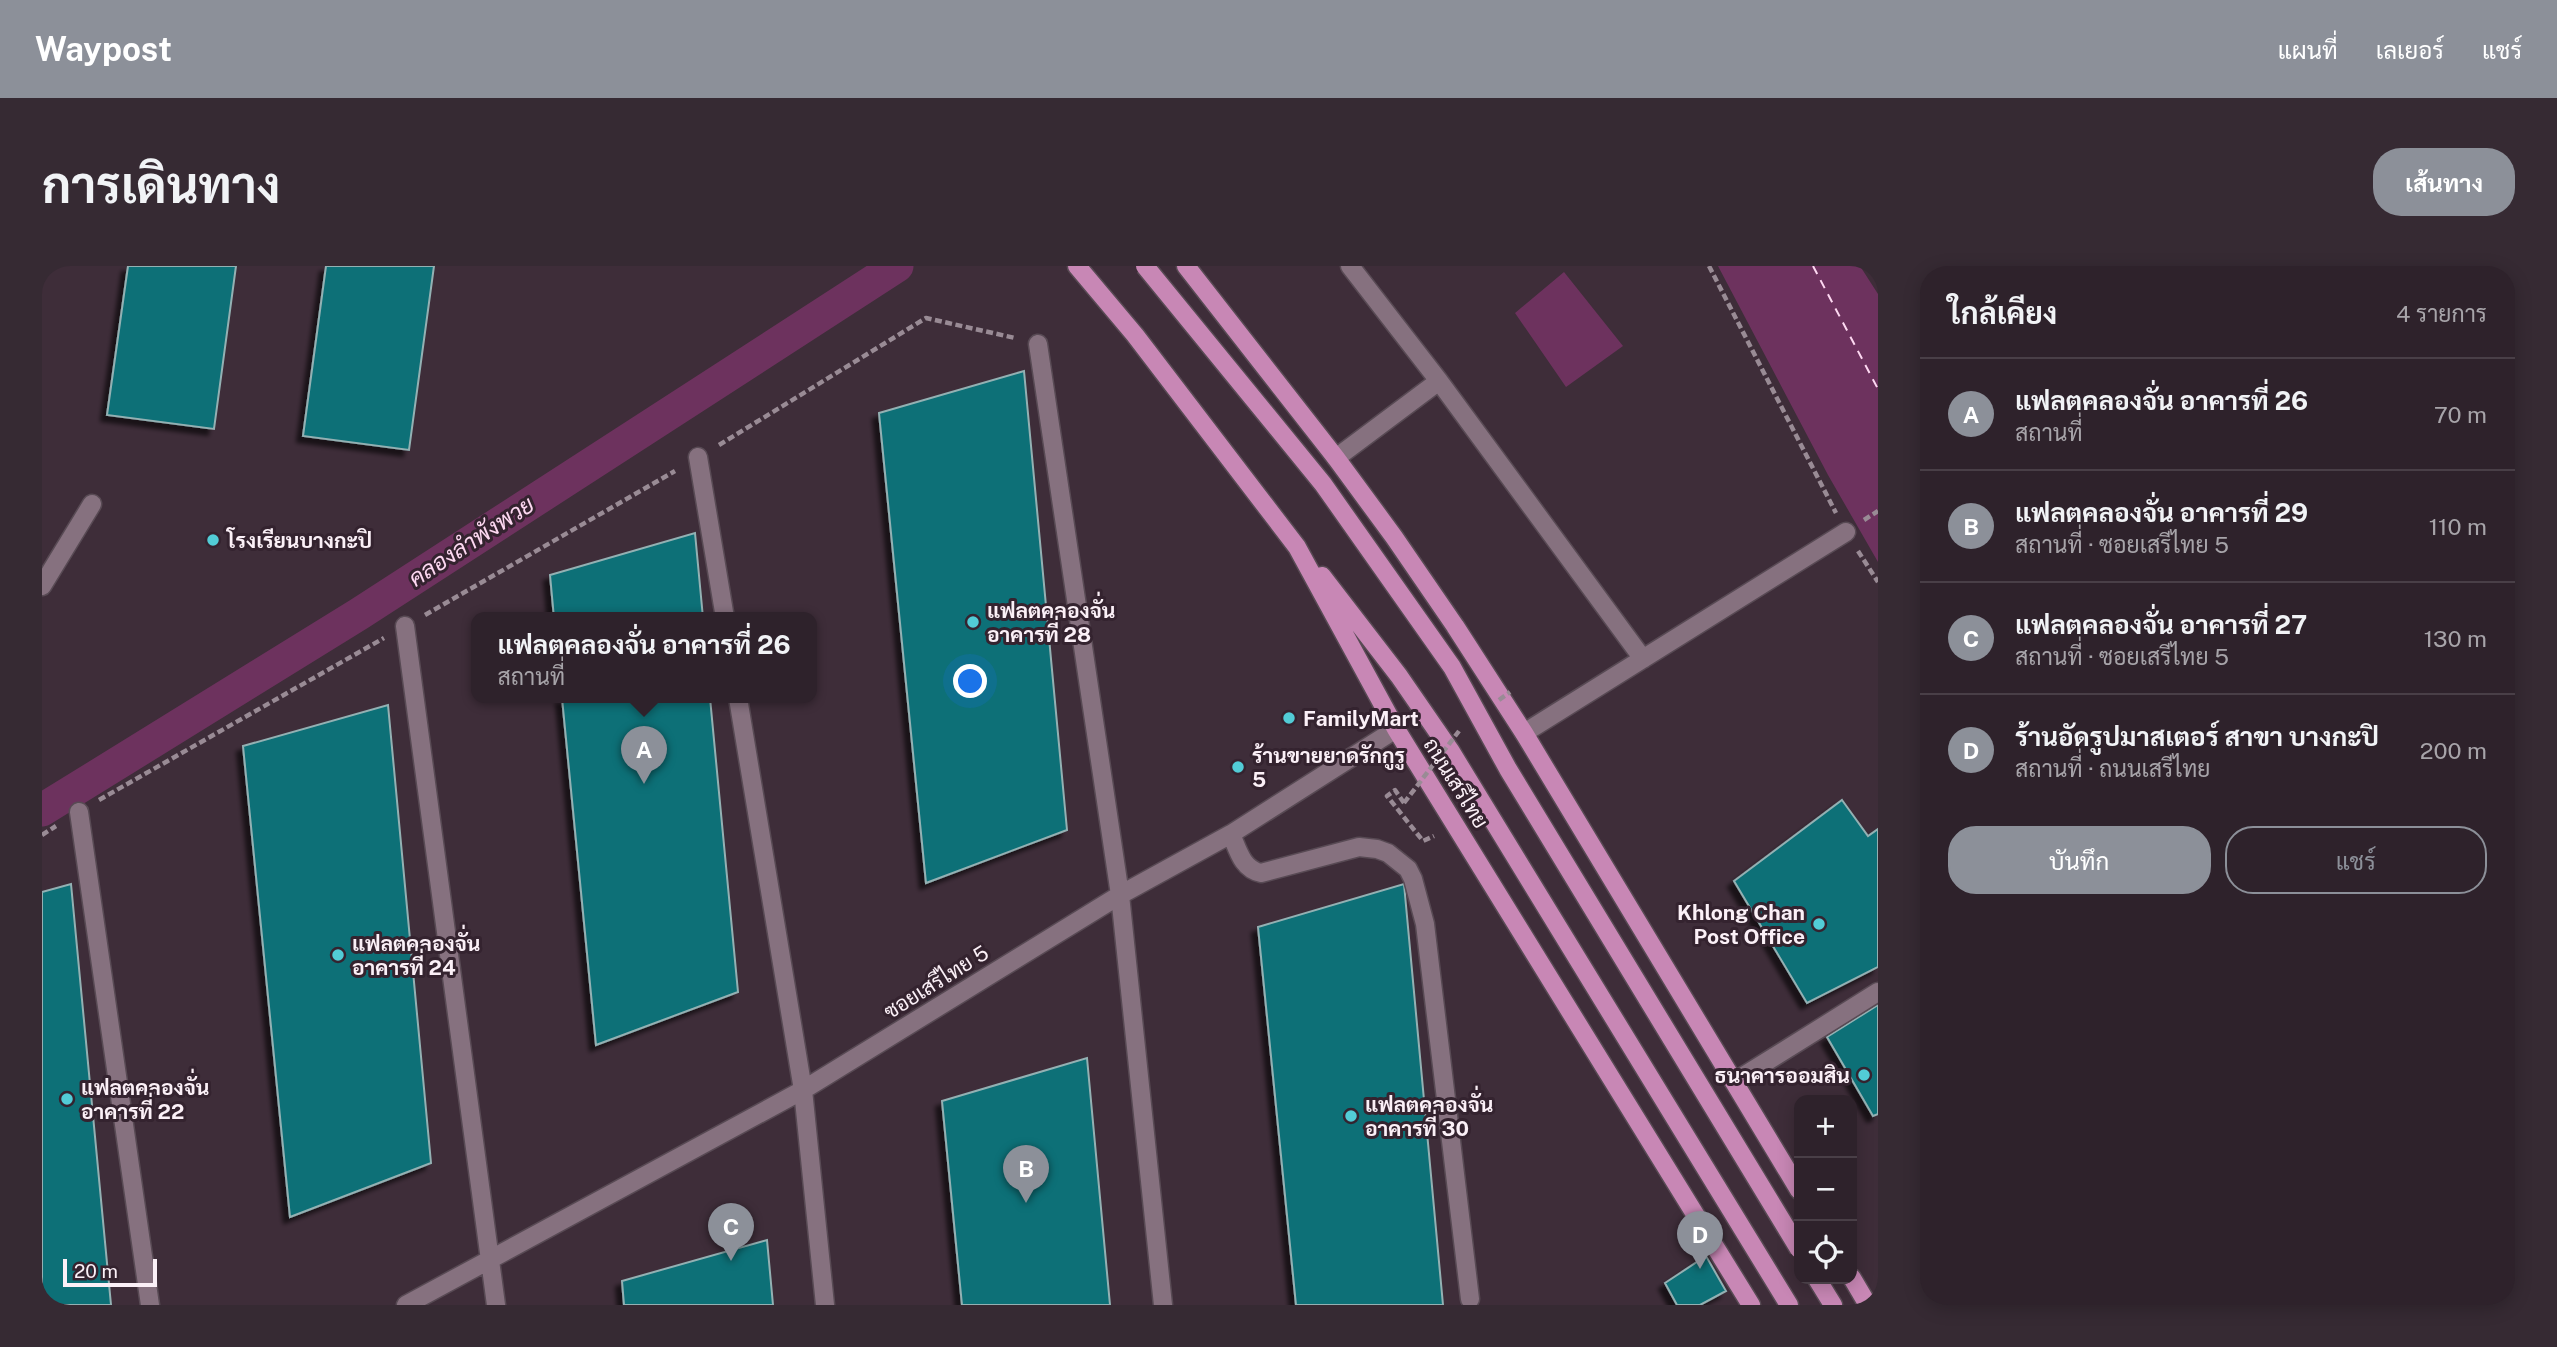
<!DOCTYPE html>
<html lang="th">
<meta charset="utf-8">
<style>
:root{--surface:#2e222b;--page:#362a33;--text:#f1f3f6;--muted:#a7a4a9;--line:#493f47;--accent:#8c9099}
body{margin:0;font-family:"Public Sans",Sarabun,sans-serif;background:var(--page);color:var(--text)}
.controls{position:absolute;right:21px;bottom:21px;display:grid;overflow:hidden;border-radius:14px;box-shadow:0 4px 18px #0003}
.controls button{width:63px;height:63px;display:grid;place-items:center;padding:0;border:0;border-bottom:2px solid var(--line);background:var(--surface);color:var(--text);font:35px sans-serif}
.scale{position:absolute;left:21px;bottom:18px;width:94px;box-sizing:border-box;padding-left:7px;border:4px solid #fbf0f7;border-top:0;font-size:19px;line-height:24px;white-space:nowrap;color:#fbf0f7;-webkit-text-stroke:5px #34232f;paint-order:stroke}
.you{position:absolute;left:929px;top:416px;width:24px;height:24px;margin:-18px;border:5px solid #fff;border-radius:50%;background:#1a73e8;box-shadow:0 0 0 10px #1a73e833}
.badge{display:grid;place-items:center;width:46px;height:46px;border-radius:50%;background:var(--accent);color:#fff;font-size:23px;font-weight:700}
.pin{position:absolute;translate:-50% -58px;filter:drop-shadow(0 2px 4px #0008)}
.pin::after{content:'';position:absolute;top:37px;width:24px;height:21px;background:inherit;clip-path:polygon(0 0,100% 0,50% 100%)}
.popup{position:absolute;left:429px;top:346px;width:346px;height:91px;box-sizing:border-box;display:grid;place-content:center;border-radius:14px;background:var(--surface);filter:drop-shadow(0 2px 5px #0005);font-size:23px;white-space:nowrap;color:var(--muted)}
.popup b{font-size:26px;color:var(--text)}
.popup::after{content:'';position:absolute;left:50%;top:100%;margin-left:-14px;border:14px solid transparent;border-top-color:var(--surface)}
.list{margin:0;padding:0;list-style:none}
h2{display:flex;justify-content:space-between;align-items:center;height:91px;margin:0;padding:0 28px;font-size:30px}
h2 small{font-size:23px;font-weight:400;color:var(--muted)}
.list li{display:grid;grid-template-columns:46px 1fr auto;gap:21px;align-items:center;box-sizing:border-box;height:112px;padding:0 28px;border-top:2px solid var(--line)}
.list b{display:block;font-size:26px;white-space:nowrap}
.list p{margin:0;font-size:23px;white-space:nowrap;color:var(--muted)}
.list em{font-size:23px;font-style:normal;color:var(--muted)}
.actions{display:flex;gap:14px;padding:21px 28px}
.actions a{flex:1;padding:16px 0;border:2px solid var(--accent);border-radius:28px;text-align:center;font-size:24px;color:var(--accent)}
.actions .main{background:var(--accent);color:#fff}
.icon{flex:none;width:38px;height:38px;fill:none;stroke:currentColor;stroke-width:2;stroke-linecap:round;stroke-linejoin:round}
.map{position:relative;flex:none;width:1836px;height:1039px;overflow:hidden;border-radius:28px}
header{display:flex;align-items:center;gap:42px;box-sizing:border-box;height:98px;padding:0 35px;background:var(--accent);color:#fff}
header strong{font-size:33px}
nav{display:flex;gap:38px;margin-inline-start:auto;font-size:24px}
.intro{display:flex;align-items:center;justify-content:space-between;box-sizing:border-box;height:168px;padding:0 42px}
h1{margin:0;font-size:49px}
.button{padding:18px 32px;border-radius:28px;background:var(--accent);color:#fff;font-size:24px;font-weight:700}
main{display:flex;gap:42px;padding:0 42px}
aside{flex:1;background:var(--surface);border-radius:28px;box-shadow:0 4px 18px #0003}
.map>svg:first-child{display:block}
</style>
<header>
<strong>Waypost</strong>
<nav><a>แผนที่</a><a>เลเยอร์</a><a>แชร์</a></nav>
</header>
<div class="intro"><h1>การเดินทาง</h1><a class="button">เส้นทาง</a></div>
<main>
<div class="map">
<svg width="1836" height="1039" viewBox="0 0 1836 1039">
<defs>
<filter id="shadow"><feDropShadow dx="-6" dy="6" stdDeviation="2" flood-color="#0009"/></filter>
</defs>
<rect width="100%" height="100%" fill="#3e2d39"/>
<path fill="#6d325e" d="M1676 0H1818L1836 28V296L1786 209Z
M1522 6 1581 80 1524 121 1473 47Z"/>
<g fill="none" stroke-linecap="round" stroke-linejoin="round">
<path stroke="#6d325e" stroke-width="33" d="M0 544 317 348 855 0"/>
<path stroke="#fdd8f1" stroke-width="2" stroke-dasharray="9 7" stroke-linecap="butt" d="M1771 0 1836 123"/>
</g>
<path fill="#0c6f77" stroke="#93b1b3" stroke-width="2" filter="url(#shadow)" d="M86 0H194L172 163 65 149Z
M284 0H392L367 184 261 170Z
M982 105 1025 564 884 617 837 147Z
M653 267 661 352H512L508 309Z
M520 432H668L696 726 554 779Z
M346 439 389 897 248 951 201 480Z
M1800 534 1826 570 1836 563V701L1765 737 1692 615Z
M29 618 69 1039H0V626Z
M1362 618 1401 1039H1254L1216 661Z
M1836 739V848L1831 850 1785 771Z
M1045 792 1068 1039H920L900 835Z
M725 974 731 1039H582L580 1015Z
M1664 990 1684 1025 1658 1039H1635L1623 1017Z"/>
<g fill="none" stroke-linecap="round" stroke-linejoin="round">
<g stroke="#584a54" stroke-width="21">
<path id="minor" d="M1308 0 1397 115 1601 393
M996 78 1078 629 1121 1039
M656 191 683 352
M1294 192 1397 115
M0 320 50 238
M363 360 454 1039
M696 432 761 824 783 1039
M1482 467 1804 266
M37 546 108 1039
M1189 568C1196 584 1200 603 1219 607L1317 581 1335 583 1346 587 1366 603 1371 613 1383 658 1428 1033
M1692 816 1836 726
M364 1039 761 824 1078 629 1189 568 1354 463"/>
</g>
<g stroke="#584a54" stroke-width="21">
<path id="major" d="M1035 0 1093 69 1255 281 1354 463 1709 1039
M1144 0 1294 192 1352 271 1413 360 1482 467 1757 924
M1280 310 1357 410 1408 484 1747 1039
M1810 1012 1826 1039
M1775 1013 1791 1039"/>
</g>
<path stroke="#998b95" stroke-width="4.5" stroke-dasharray="7 3.5" stroke-linecap="butt" d="M1667 0 1794 247
M1832 0 1836 6
M677 179 884 52 973 72
M1822 254 1836 245
M1816 285 1836 316
M383 349 633 205
M57 534 342 372
M1362 537 1353 524 1345 530 1381 575 1392 570
M0 569 14 560"/>
<use href="#minor" stroke="#86717f" stroke-width="18"/>
<use href="#major" stroke="#c887b5" stroke-width="18"/>
<g stroke="#584a54" stroke-width="21" stroke-linecap="butt">
<path id="major-bridge" d="M1103 0 1281 218 1410 401 1466 503 1757 983"/>
</g>
<path stroke="#998b95" stroke-width="4.5" stroke-dasharray="7 3.5" stroke-linecap="butt" d="M1457 434 1468 426
M1362 537 1417 465"/>
<use href="#major-bridge" stroke="#c887b5" stroke-width="18"/>
</g>
<g fill="#52ccd6" stroke="#34232f" stroke-width="2.5">
<circle cx="171" cy="274" r="7"/>
<circle cx="931" cy="356" r="7"/>
<circle cx="1247" cy="452" r="7"/>
<circle cx="1196" cy="501" r="7"/>
<circle cx="1777" cy="658" r="7"/>
<circle cx="296" cy="689" r="7"/>
<circle cx="1822" cy="809" r="7"/>
<circle cx="25" cy="833" r="7"/>
<circle cx="1309" cy="850" r="7"/>
</g>
<g text-anchor="middle" dominant-baseline="central" stroke-width="6" stroke-linejoin="round" paint-order="stroke">
<g font-size="21" font-weight="bold" fill="#fbf0f7" stroke="#34232f" text-anchor="start">
<text x="185" y="274">โรงเรียนบางกะปิ</text>
<text x="945" y="344">แฟลตคลองจั่น<tspan x="945" dy="24">อาคารที่ 28</tspan></text>
<text x="1261" y="452">FamilyMart</text>
<text x="1210" y="489">ร้านขายยาดรักกูรู<tspan x="1210" dy="24">5</tspan></text>
<text x="1763" y="646" text-anchor="end">Khlong Chan<tspan x="1763" dy="24">Post Office</tspan></text>
<text x="310" y="677">แฟลตคลองจั่น<tspan x="310" dy="24">อาคารที่ 24</tspan></text>
<text x="1808" y="809" text-anchor="end">ธนาคารออมสิน</text>
<text x="39" y="821">แฟลตคลองจั่น<tspan x="39" dy="24">อาคารที่ 22</tspan></text>
<text x="1323" y="838">แฟลตคลองจั่น<tspan x="1323" dy="24">อาคารที่ 30</tspan></text>
</g>
<g font-size="21" fill="#fbf0f7" stroke="#34232f">
<text transform="translate(1414 517) rotate(58)">ถนนเสรีไทย</text>
<text transform="translate(894 716) rotate(-32)">ซอยเสรีไทย 5</text>
</g>
<g font-size="23" font-style="italic" fill="#fdd8f1" stroke="#34232f">
<text transform="translate(429 275) rotate(-33)">คลองลำพังพวย</text>
</g>
</g>
</svg>
<div class="controls">
<button>+</button>
<button>−</button>
<button><svg class="icon" aria-label="locate" viewBox="0 0 24 24"><circle cx="12" cy="12" r="6"/><path d="M12 2v4M12 18v4M2 12h4M18 12h4"/></svg></button>
</div>
<div class="scale">20 m</div>
<div class="you"></div>
<div class="pin badge" style="left:602px;top:518px">A</div>
<div class="popup"><b>แฟลตคลองจั่น อาคารที่ 26</b>สถานที่</div>
<div class="pin badge" style="left:984px;top:937px">B</div>
<div class="pin badge" style="left:689px;top:995px">C</div>
<div class="pin badge" style="left:1658px;top:1003px">D</div>
</div>
<aside>
<h2>ใกล้เคียง<small>4 รายการ</small></h2>
<ul class="list">
<li><span class="badge">A</span><div><b>แฟลตคลองจั่น อาคารที่ 26</b><p>สถานที่</p></div><em>70 m</em></li>
<li><span class="badge">B</span><div><b>แฟลตคลองจั่น อาคารที่ 29</b><p>สถานที่ · ซอยเสรีไทย 5</p></div><em>110 m</em></li>
<li><span class="badge">C</span><div><b>แฟลตคลองจั่น อาคารที่ 27</b><p>สถานที่ · ซอยเสรีไทย 5</p></div><em>130 m</em></li>
<li><span class="badge">D</span><div><b>ร้านอัดรูปมาสเตอร์ สาขา บางกะปิ</b><p>สถานที่ · ถนนเสรีไทย</p></div><em>200 m</em></li>
</ul>
<div class="actions"><a class="main">บันทึก</a><a>แชร์</a></div>
</aside>
</main>
